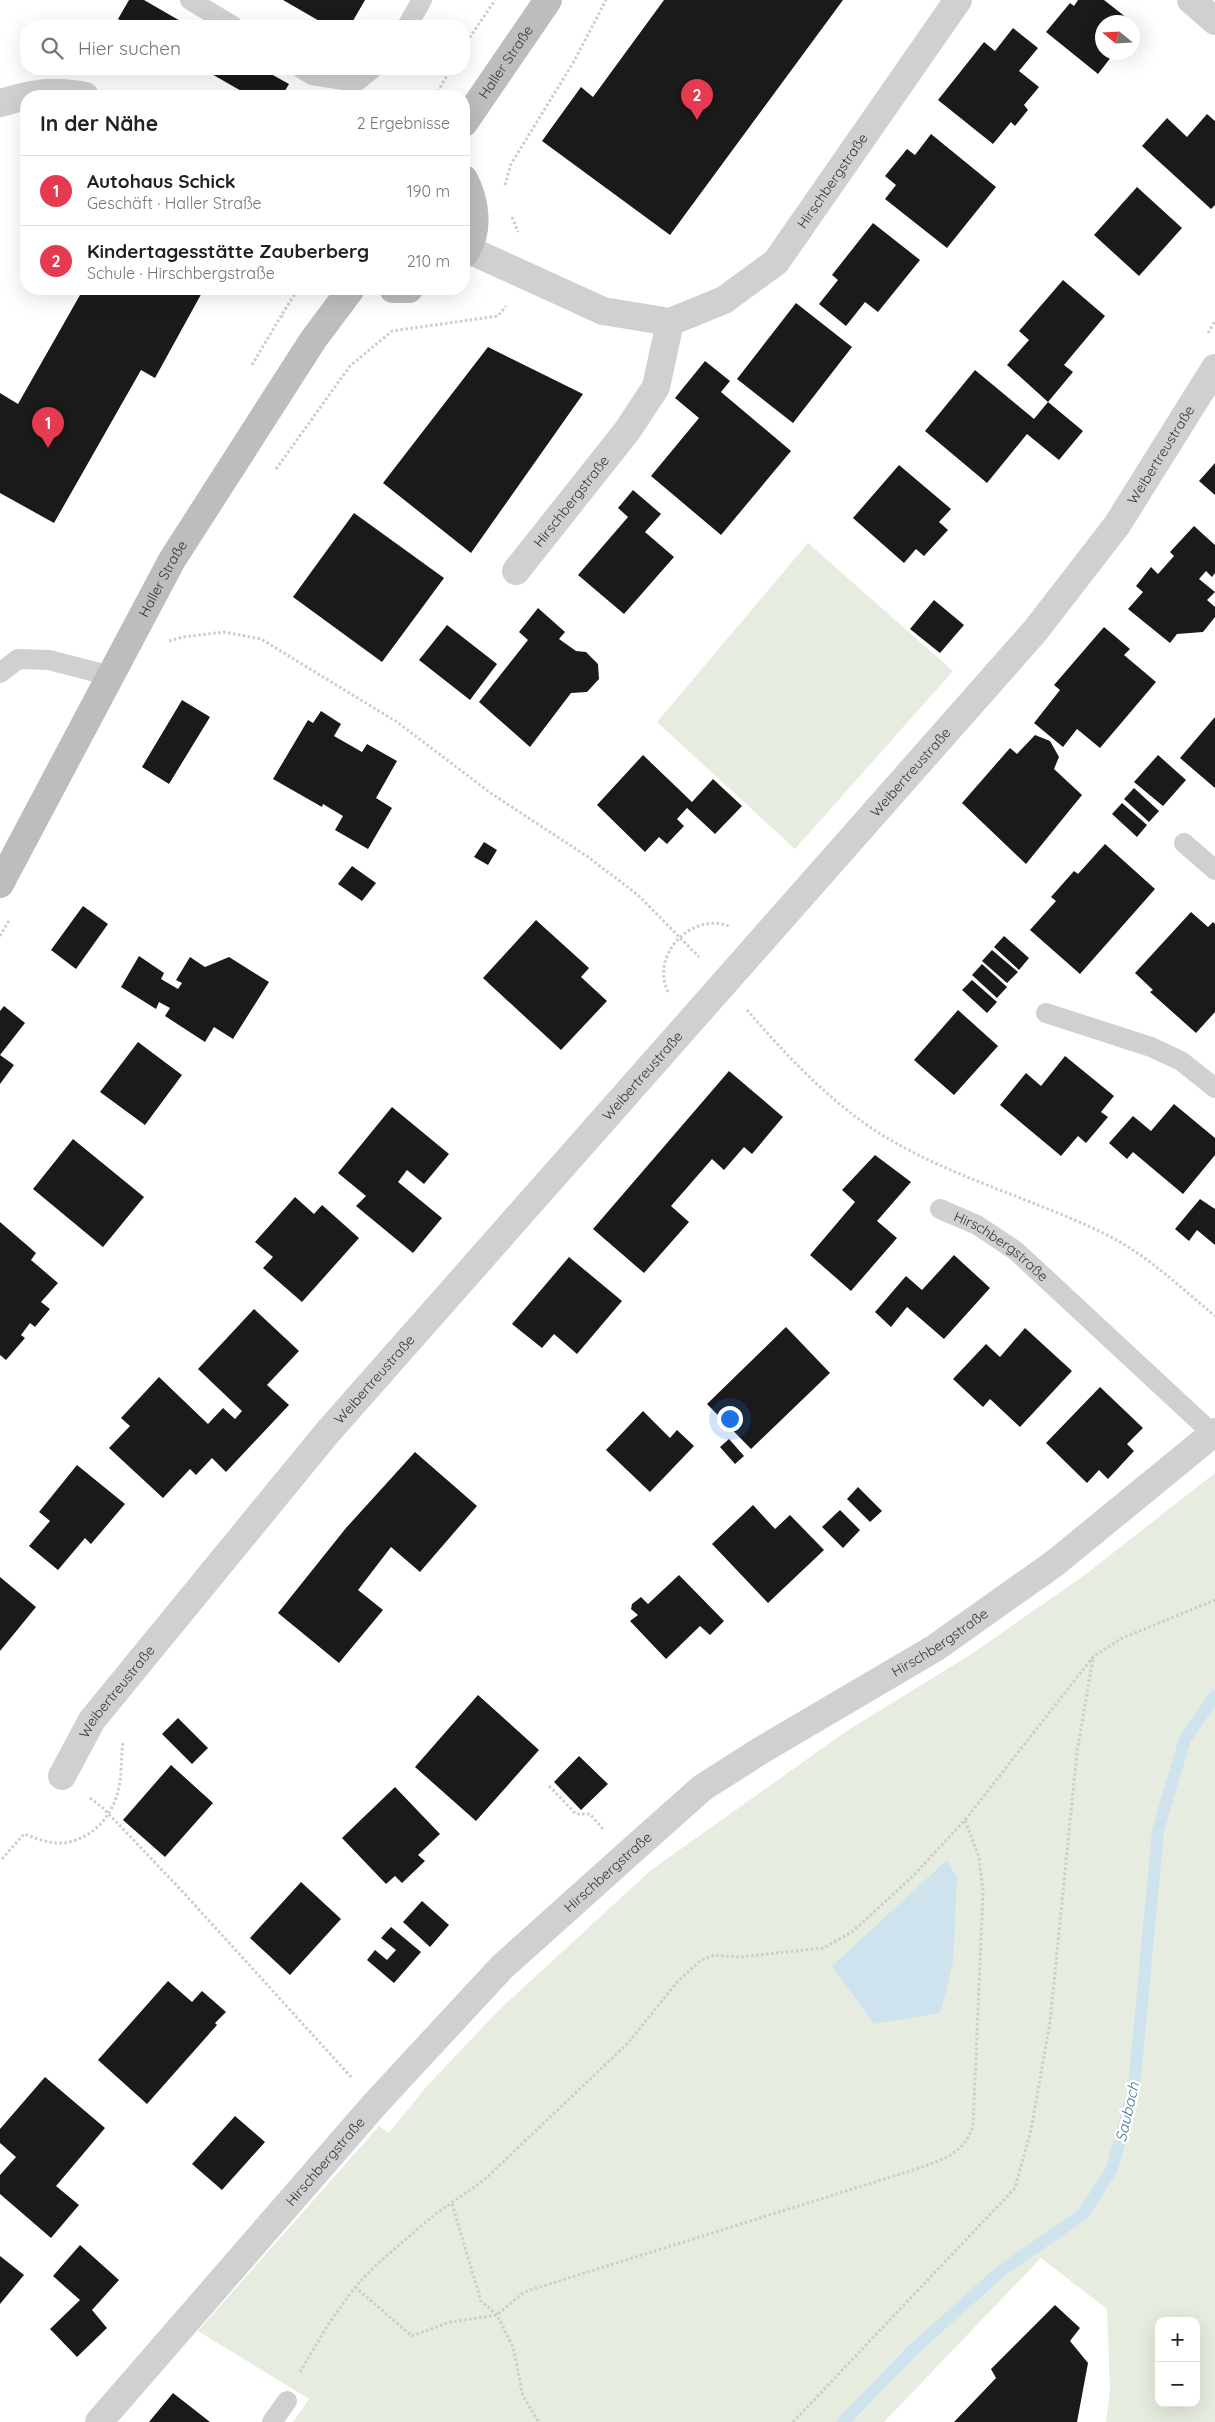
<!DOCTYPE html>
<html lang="de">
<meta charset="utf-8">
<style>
:root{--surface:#fff;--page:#f2f2f2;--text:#202124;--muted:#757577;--line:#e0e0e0;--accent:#e53a4f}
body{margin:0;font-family:Quicksand,sans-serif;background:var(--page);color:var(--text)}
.controls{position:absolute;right:15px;bottom:15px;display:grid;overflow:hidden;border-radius:10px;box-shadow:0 5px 20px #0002}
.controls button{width:45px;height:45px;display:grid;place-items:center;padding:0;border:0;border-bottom:1px solid var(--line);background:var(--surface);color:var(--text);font:25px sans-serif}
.compass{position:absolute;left:1095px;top:15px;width:45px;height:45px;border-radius:50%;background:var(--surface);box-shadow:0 5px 20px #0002;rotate:288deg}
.you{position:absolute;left:729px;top:1418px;width:18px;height:18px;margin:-12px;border:4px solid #fff;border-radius:50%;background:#1a73e8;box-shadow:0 0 0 8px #1a73e833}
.badge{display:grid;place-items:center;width:32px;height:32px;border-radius:50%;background:var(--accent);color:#fff;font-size:16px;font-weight:700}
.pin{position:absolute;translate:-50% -41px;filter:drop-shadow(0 1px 2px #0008)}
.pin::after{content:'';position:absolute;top:26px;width:18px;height:15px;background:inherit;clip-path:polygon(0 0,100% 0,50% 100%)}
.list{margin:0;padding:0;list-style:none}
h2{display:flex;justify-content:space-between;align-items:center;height:65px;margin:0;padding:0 20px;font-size:21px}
h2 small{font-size:16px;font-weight:400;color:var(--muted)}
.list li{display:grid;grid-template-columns:32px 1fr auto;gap:15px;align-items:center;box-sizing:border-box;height:70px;padding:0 20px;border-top:1px solid var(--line)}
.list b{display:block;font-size:19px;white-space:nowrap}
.list p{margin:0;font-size:16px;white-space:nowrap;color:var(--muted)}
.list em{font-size:16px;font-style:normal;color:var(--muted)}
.icon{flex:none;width:28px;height:28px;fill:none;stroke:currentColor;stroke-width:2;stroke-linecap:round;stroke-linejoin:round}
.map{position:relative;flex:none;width:1215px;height:2422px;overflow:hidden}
.search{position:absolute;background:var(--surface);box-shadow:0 5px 20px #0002;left:20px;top:20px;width:450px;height:55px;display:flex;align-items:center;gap:12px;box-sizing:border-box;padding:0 18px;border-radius:20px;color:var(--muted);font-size:19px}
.panel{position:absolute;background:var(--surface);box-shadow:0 5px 20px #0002;left:20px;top:90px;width:450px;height:205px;border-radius:20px}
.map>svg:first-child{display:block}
</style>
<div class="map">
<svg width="1215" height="2422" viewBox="0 0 1215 2422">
<rect width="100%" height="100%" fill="#fff"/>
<path fill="#e6ecdf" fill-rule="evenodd" d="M808 543 953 671 795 849 657 722Z
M1215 1473V2422H1106L1110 2391 1107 2309 1041 2258 884 2422H293L309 2399 198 2331 379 2126 389 2133 427 2086 498 2011 650 1871 845 1732 970 1655 1086 1574ZM1159 2321H1196V2403H1159Z"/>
<path fill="#cfe3ee" d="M947 1860 957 1878 953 1963 940 2013 874 2024 832 1966Z"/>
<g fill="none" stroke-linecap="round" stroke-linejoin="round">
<path stroke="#cfe3ee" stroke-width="12" d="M843 2422 915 2348 1001 2271 1083 2214 1112 2169 1134 2087 1158 1831 1185 1739 1215 1696"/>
</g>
<path fill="#1a1a1a" d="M129 0H144L189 26H130L118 19Z
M283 0H365L350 26H328Z
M664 0H843L670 235 542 141 581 87 593 97Z
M1078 0H1104L1132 22H1102V52H1115L1098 74 1046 32 1070 3 1074 6Z
M1013 28 1038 48 1019 71 1039 87 1024 105 1028 110 1015 126 1011 122 993 144 938 100 984 42 995 51Z
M203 69H262L289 84 282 96H250Z
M1207 114 1215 121V205L1211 209 1142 146 1167 118 1187 137Z
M931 134 996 187 947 248 885 199 896 185 885 176 907 149 915 155Z
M1137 187 1182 228 1139 276 1094 235Z
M873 223 920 260 878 312 865 302 846 326 819 304 838 280 832 275Z
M1063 280 1105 316 1064 365 1073 372 1048 402 1007 365 1029 340 1019 331Z
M68 289H204L155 378 141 370 54 523 0 493V393L18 404 80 295Z
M796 303 852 347 793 423 737 379Z
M488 347 583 394 471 553 383 483Z
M705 361 730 381 721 392 791 451 721 535 651 476 699 418 675 398Z
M975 370 1034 419 1048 402 1083 431 1059 460 1027 434 987 483 925 431Z
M1215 463V495L1199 481Z
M899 465 951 509 939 522 948 530 924 556 916 549 904 563 853 518Z
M633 490 661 514 645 532 674 557 624 614 578 575 628 517 618 508Z
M354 513 444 578 382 662 293 597Z
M1194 526 1215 545V573L1212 577 1206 571 1199 579 1215 592 1207 600 1215 607V617L1203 632 1177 634 1170 643 1128 609 1143 592 1136 586 1151 567 1158 574 1174 556 1170 552Z
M934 600 964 625 940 653 910 629Z
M538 608 565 632 559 639 576 651 586 652 598 664 599 679 587 692 571 693 530 747 479 702 528 640 519 632Z
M447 625 497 664 470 700 419 660Z
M1104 627 1130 649 1124 655 1156 682 1100 748 1077 729 1063 747 1034 723 1060 690 1054 685Z
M182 700 210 717 169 784 142 767Z
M321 711 341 724 334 736 362 752 367 744 397 761 376 798 392 808 368 849 335 830 343 816 323 804 322 807 273 779 308 720 313 723Z
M1215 717V788L1180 758Z
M1035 735 1050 741 1059 757 1054 769 1082 795 1026 864 962 803 1010 748 1017 754Z
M643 755 692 802 713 779 742 806 715 834 687 808 677 819 684 826 667 844 659 837 645 852 597 805Z
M1158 755 1186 780 1163 806 1134 782Z
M1134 788 1159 811 1149 822 1124 799Z
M1122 803 1147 825 1137 837 1112 814Z
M484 842 497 850 488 865 474 857Z
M1105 844 1155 889 1080 974 1030 930 1056 901 1051 897 1074 871 1078 874Z
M352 866 376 883 362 901 338 884Z
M83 906 108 924 76 969 51 950Z
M1191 912 1208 927 1213 922 1215 924V1012L1196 1033 1150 992 1153 990 1135 973Z
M536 920 589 968 581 977 607 1001 561 1050 483 978Z
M1004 936 1029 958 1019 970 994 947Z
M992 950 1018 972 1007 983 982 961Z
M139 956 164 973 161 979 178 989 182 983 176 980 190 957 205 967 229 957 269 982 233 1039 214 1027 205 1042 165 1016 170 1008 159 1002 156 1009 121 987Z
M982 964 1007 987 997 998 972 975Z
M972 980 997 1002 987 1013 962 990Z
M4 1006 25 1023 0 1055 14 1065 0 1084V1011Z
M958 1010 998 1046 954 1095 914 1060Z
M138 1042 182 1075 145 1125 100 1092Z
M1065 1056 1114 1096 1101 1112 1108 1117 1086 1143 1078 1136 1061 1156 1000 1105 1026 1073 1041 1086Z
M729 1071 783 1117 752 1154 744 1147 724 1170 712 1159 671 1206 689 1222 644 1273 593 1229Z
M1174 1104 1215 1138V1155L1183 1194 1133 1152 1127 1159 1109 1143 1133 1116 1151 1131Z
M392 1107 449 1154 424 1184 407 1170 398 1182 442 1218 413 1253 356 1206 366 1196 338 1173Z
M73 1139 144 1197 103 1247 33 1189Z
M875 1155 911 1182 877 1221 897 1238 851 1291 810 1255 855 1202 842 1190Z
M295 1197 314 1214 322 1205 359 1238 302 1302 263 1268 273 1257 255 1242Z
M1200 1199 1215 1209V1245L1197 1230 1189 1241 1175 1229Z
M0 1222 36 1253 31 1260 58 1283 41 1302 50 1309 35 1327 30 1323 21 1335 25 1338 6 1360 0 1355Z
M954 1255 990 1288 944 1339 907 1307 891 1327 875 1312 906 1276 922 1290Z
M569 1257 622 1301 577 1354 554 1334 542 1348 512 1324Z
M254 1309 299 1351 267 1385 289 1405 226 1472 212 1458 196 1475 190 1469 163 1498 109 1448 130 1426 121 1418 159 1377 208 1424 223 1408 235 1419 242 1411 198 1369Z
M786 1327 830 1373 751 1449 707 1404Z
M1025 1328 1072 1371 1020 1427 990 1399 983 1407 953 1379 986 1344 1000 1357Z
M1100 1387 1143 1428 1127 1444 1134 1451 1108 1479 1099 1470 1087 1483 1046 1443Z
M643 1411 670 1438 677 1430 694 1446 650 1492 606 1450Z
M729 1439 744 1456 735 1464 720 1447Z
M415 1452 477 1506 420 1572 391 1547 358 1590 383 1610 339 1663 278 1613 346 1528Z
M77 1465 125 1504 91 1544 85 1538 58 1570 29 1546 50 1521 39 1512Z
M858 1487 882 1511 870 1522 847 1499Z
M753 1505 775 1529 790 1515 824 1550 768 1603 712 1544Z
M840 1510 860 1530 843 1548 822 1527Z
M679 1575 724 1621 710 1635 700 1626 666 1659 630 1621 638 1615 631 1609 632 1604 641 1597 648 1604Z
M0 1577 36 1607 0 1651Z
M478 1695 539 1750 476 1821 415 1767Z
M178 1718 208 1748 192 1764 162 1734Z
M579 1756 608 1784 581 1810 554 1782Z
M171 1765 213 1803 165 1857 123 1820Z
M395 1787 440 1834 418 1855 425 1861 402 1883 395 1876 386 1884 342 1838Z
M301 1882 341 1919 290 1975 250 1938Z
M422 1901 449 1925 430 1947 403 1922Z
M391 1927 421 1952 394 1983 367 1960 375 1950 387 1960 396 1950 381 1938Z
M168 1981 192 2002 202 1991 226 2012 215 2023 217 2025 147 2104 98 2060Z
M45 2077 105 2128 56 2186 79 2205 51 2238 0 2194V2175L16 2157 0 2143V2129Z
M235 2116 265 2142 222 2190 192 2164Z
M80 2245 119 2280 92 2310 107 2328 77 2357 50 2329 80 2300 53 2276Z
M0 2256 24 2275 0 2304Z
M1055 2305 1080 2328 1070 2341 1088 2363 1077 2422H954L996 2378 991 2369Z
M173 2393 210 2422H149Z"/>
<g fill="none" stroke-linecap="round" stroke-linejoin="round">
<path stroke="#cdcdcd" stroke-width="3" stroke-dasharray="2.5 2.5" stroke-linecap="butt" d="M464 46 495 0
M435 96 451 69
M505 185 511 164 573 63 606 0
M512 217 518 232
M283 317 281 316 298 289
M1208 333 1215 321
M252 365 281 316
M276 469 350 366 392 331 498 316 506 306
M169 641 183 637 224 632 261 639 397 722 492 794 588 857 638 895 699 957
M0 936 10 919
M668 992C650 955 691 912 729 926
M747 1010C785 1054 829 1101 879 1133 949 1177 1029 1197 1103 1233 1145 1253 1180 1287 1215 1316
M549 1786 576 1814H590L603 1829
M90 1798 103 1808 182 1891 352 2078
M2 1859 24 1834C38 1839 54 1846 69 1842 96 1836 114 1813 119 1787 122 1772 121 1756 123 1741
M452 2204 481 2301 497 2315 513 2347 523 2396 539 2422
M355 2287 412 2336 450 2322 497 2315 524 2292 913 2170C939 2161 964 2155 973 2126L983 1892 979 1857 965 1820
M300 2372 329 2323 355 2287 376 2265 434 2215 484 2180 628 2043 678 1981 700 1961 714 1955 740 1957 823 1948 852 1932 911 1878 965 1820 1093 1657 1120 1639 1215 1600
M793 2422 1015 2188 1031 2130 1050 2022 1077 1752 1093 1658"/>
<g stroke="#d0d0d0" stroke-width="20">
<path d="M190 0 233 26"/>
<path d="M407 26 422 0"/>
<path d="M302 69 312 75 356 82 372 69"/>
<path d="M0 673 18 659 49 660 111 676"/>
<path d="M1184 843 1215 870"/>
<path d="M1046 1013 1151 1047 1181 1061 1215 1088"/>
<path id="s1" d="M940 1209 977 1225 1016 1251 1213 1434"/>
<path d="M272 2422 287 2401"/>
</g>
<g stroke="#d0d0d0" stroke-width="28">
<path d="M1191 0 1215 21"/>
<path d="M0 103C31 94 53 89 85 96"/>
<path id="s2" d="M467 249 603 311 670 322 724 300 776 262 958 0"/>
<path id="s3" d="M516 571 627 431 656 387 670 322"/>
<path id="s4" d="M62 1776 92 1720 327 1433 1035 631 1117 525 1215 368"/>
<path id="s5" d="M99 2422 375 2104 502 1967 619 1862 702 1788 760 1751 935 1648 1055 1563 1215 1432"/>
</g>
<g stroke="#bdbdbd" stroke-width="28">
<path id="s6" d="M464 123 548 0"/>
<path d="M464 179C476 202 480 232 464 254"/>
<path d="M393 289H409"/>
<path id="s7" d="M0 884 172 560 313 340 351 289"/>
</g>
</g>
<g text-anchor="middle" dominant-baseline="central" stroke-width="5" stroke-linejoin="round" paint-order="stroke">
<g font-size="14" fill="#333" stroke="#fff">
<text stroke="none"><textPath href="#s6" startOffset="74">Haller Straße</textPath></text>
<text stroke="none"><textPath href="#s2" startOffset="439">Hirschbergstraße</textPath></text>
<text stroke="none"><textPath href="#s4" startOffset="1721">Weibertreustraße</textPath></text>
<text stroke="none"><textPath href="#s3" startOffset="89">Hirschbergstraße</textPath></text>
<text stroke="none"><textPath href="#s7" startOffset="346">Haller Straße</textPath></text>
<text stroke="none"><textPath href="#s4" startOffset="1316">Weibertreustraße</textPath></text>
<text stroke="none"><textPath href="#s4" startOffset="911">Weibertreustraße</textPath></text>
<text stroke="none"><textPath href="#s1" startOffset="72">Hirschbergstraße</textPath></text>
<text stroke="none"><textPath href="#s4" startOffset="506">Weibertreustraße</textPath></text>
<text stroke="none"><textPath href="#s5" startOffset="1155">Hirschbergstraße</textPath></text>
<text stroke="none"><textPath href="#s4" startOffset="101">Weibertreustraße</textPath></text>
<text stroke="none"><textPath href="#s5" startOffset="750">Hirschbergstraße</textPath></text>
<text stroke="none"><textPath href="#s5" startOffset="345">Hirschbergstraße</textPath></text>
</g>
<g font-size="15" font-style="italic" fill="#407996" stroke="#fff">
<text transform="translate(1127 2112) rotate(-77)">Saubach</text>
</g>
</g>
</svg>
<div class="controls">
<button>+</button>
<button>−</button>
</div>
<svg class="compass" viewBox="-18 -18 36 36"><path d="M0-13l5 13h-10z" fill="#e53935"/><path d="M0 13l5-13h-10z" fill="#757577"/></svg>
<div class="you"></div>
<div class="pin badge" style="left:48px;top:448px">1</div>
<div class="pin badge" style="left:697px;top:120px">2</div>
<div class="search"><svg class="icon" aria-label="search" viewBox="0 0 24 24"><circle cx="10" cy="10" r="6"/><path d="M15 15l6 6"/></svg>Hier suchen</div>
<section class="panel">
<h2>In der Nähe<small>2 Ergebnisse</small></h2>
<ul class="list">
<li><span class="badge">1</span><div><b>Autohaus Schick</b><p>Geschäft · Haller Straße</p></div><em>190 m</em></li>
<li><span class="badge">2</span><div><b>Kindertagesstätte Zauberberg</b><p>Schule · Hirschbergstraße</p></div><em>210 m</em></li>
</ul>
</section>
</div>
